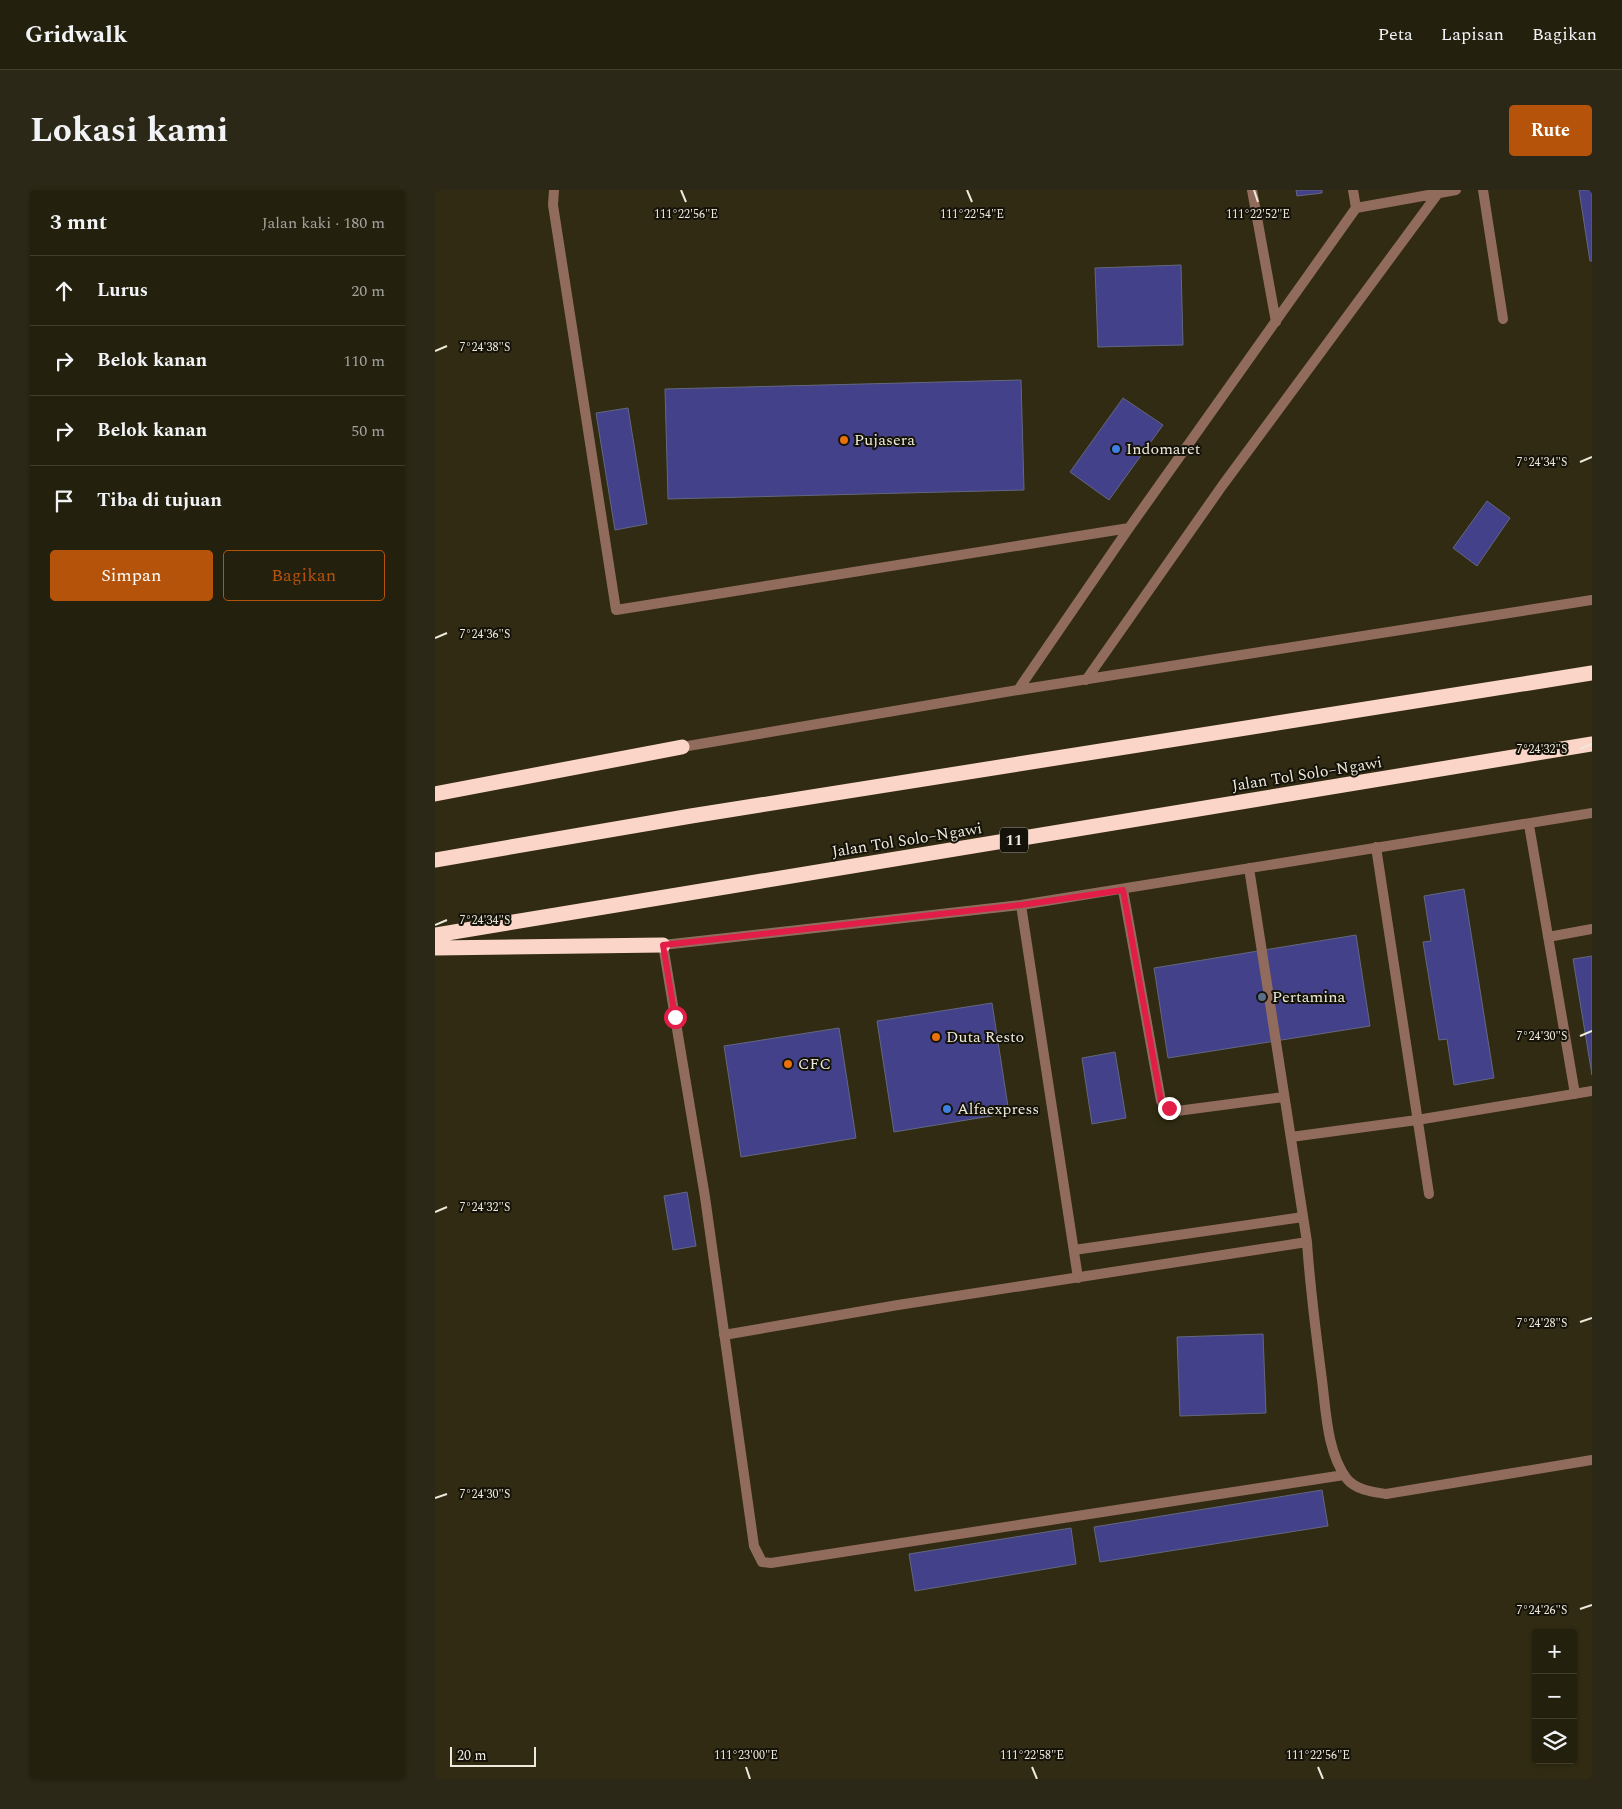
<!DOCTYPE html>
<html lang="id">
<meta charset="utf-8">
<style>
:root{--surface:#24200e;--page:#2c2817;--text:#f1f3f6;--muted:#a3a39e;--line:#413e2e;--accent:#b45309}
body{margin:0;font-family:Spectral,serif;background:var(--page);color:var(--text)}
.controls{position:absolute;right:15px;bottom:15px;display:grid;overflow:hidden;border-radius:5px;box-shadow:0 1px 4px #0004}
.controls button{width:45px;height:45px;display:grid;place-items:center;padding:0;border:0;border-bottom:1px solid var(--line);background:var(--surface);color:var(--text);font:25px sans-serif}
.scale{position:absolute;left:15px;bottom:12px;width:86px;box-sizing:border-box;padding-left:5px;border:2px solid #edeadb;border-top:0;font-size:14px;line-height:18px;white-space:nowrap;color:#edeadb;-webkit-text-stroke:4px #151309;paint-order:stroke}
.stop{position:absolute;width:15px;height:15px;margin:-11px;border:4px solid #e11d48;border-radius:50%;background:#fff}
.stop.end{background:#e11d48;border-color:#fff;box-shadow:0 1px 5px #0008}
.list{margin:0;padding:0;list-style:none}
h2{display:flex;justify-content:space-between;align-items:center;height:65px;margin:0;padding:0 20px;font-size:21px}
h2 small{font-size:16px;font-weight:400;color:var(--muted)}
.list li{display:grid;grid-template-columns:32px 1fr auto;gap:15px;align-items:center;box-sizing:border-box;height:70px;padding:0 20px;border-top:1px solid var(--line)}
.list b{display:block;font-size:19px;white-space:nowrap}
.list em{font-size:16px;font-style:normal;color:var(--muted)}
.actions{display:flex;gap:10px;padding:15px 20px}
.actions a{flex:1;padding:11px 0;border:1px solid var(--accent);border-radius:5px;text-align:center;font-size:18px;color:var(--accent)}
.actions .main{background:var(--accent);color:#fff}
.icon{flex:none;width:28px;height:28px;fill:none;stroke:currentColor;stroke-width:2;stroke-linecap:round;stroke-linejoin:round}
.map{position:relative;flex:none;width:1157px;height:1589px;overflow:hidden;border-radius:5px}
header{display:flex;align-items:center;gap:30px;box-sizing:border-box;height:70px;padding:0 25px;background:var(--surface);border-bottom:1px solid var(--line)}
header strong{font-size:24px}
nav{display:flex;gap:28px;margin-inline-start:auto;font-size:18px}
.intro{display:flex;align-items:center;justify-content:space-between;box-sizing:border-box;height:120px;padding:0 30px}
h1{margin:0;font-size:35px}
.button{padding:12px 22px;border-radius:5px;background:var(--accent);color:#fff;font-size:18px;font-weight:700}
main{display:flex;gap:30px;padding:0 30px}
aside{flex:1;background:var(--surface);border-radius:5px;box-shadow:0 1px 4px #0004}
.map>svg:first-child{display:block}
</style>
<header>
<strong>Gridwalk</strong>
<nav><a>Peta</a><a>Lapisan</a><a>Bagikan</a></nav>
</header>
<div class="intro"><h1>Lokasi kami</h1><a class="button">Rute</a></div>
<main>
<aside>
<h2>3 mnt<small>Jalan kaki · 180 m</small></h2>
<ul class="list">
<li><svg class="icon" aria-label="ahead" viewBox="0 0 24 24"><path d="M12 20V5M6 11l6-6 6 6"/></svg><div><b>Lurus</b></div><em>20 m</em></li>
<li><svg class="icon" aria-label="right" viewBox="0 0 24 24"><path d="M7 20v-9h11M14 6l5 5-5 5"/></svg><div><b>Belok kanan</b></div><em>110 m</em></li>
<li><svg class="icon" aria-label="right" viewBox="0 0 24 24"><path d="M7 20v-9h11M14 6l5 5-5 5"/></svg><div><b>Belok kanan</b></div><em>50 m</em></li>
<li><svg class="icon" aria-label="arrive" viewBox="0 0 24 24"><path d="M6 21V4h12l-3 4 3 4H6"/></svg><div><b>Tiba di tujuan</b></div></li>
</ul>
<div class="actions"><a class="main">Simpan</a><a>Bagikan</a></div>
</aside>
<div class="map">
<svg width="1157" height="1589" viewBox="0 0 1157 1589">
<rect width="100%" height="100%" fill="#302b12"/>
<path fill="#424189" stroke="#646780" d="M861 0H887V3L862 6Z
M1144 0H1157V71H1155Z
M746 75 748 155 663 157 660 78Z
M586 190 589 300 233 309 230 199Z
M688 208 728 235 674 310 635 282Z
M193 218 212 334 180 340 161 223Z
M1052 311 1075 328 1042 376 1018 358Z
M1029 699 1059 888 1019 895 1012 849 1004 850 988 752 996 751 989 706Z
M921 745 935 836 733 868 719 778Z
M1157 766V885L1138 769Z
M557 813 574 923 459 942 442 831Z
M404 838 421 948 306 967 289 856Z
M680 862 691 928 657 934 647 868Z
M252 1002 261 1056 238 1060 229 1006Z
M828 1144 831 1223 745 1226 742 1147Z
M887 1300 893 1336 665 1372 659 1337Z
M636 1338 641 1374 480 1401 474 1364Z"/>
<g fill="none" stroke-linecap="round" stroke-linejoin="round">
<path stroke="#916c5d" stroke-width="10" d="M119 0 118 15 181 420 694 338
M817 0 841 132
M918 0 921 18
M1048 0 1068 129
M651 490 787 296 1004 2
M583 500 694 338 921 18 1021 0
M247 557 583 500 1157 410
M1094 635 1140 904
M941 657 994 1004
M814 678 872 1052
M688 700 726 911 742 921 849 907
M586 715 643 1088
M1113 747 1157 739
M856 947 982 930 1157 901
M639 1060 868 1027
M289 1145 463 1115 872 1052C875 1098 881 1144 887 1190 891 1221 892 1263 912 1289 921 1300 938 1302 951 1304L1157 1270
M909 1285 336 1373 327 1372 319 1356 270 1007 228 755 586 715 1157 623"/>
<path stroke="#fbd5c7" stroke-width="15" d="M0 604 247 557
M0 670 256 626 1157 483
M0 745 1157 554
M0 758 228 755"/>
</g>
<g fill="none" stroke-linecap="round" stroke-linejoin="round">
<path stroke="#e11d48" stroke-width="6" d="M240 827 228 755 586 715 688 700 726 911 734 918"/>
</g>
<path fill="none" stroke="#edeadb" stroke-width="2" d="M246 0 251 12M532 0 537 12M819 0 823 12M0 161 12 156M1145 272 1157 267M0 448 12 443M1145 559 1157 554M0 735 12 730M1145 846 1157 841M0 1022 12 1017M1145 1132 1157 1128M0 1308 12 1304M1145 1419 1157 1415M311 1577 315 1589M597 1577 602 1589M883 1577 888 1589"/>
<g fill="#e8710a" stroke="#151309" stroke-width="2">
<circle cx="409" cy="250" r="5"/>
<circle cx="501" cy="847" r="5"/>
<circle cx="353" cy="874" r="5"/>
</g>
<g fill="#3f7fe0" stroke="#151309" stroke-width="2">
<circle cx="681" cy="259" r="5"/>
<circle cx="512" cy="919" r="5"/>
</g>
<circle fill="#5c6f8a" stroke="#151309" stroke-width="2" cx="827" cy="807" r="5"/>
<g text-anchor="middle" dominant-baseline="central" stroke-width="4" stroke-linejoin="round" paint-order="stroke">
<rect fill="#151309" stroke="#acaa9c" stroke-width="1" x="565" y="637.5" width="28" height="25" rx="4"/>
<g font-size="15" font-weight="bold" fill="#edeadb">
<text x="579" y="650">11</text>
</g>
<g font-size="16" fill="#edeadb" stroke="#151309" text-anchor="start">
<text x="419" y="250">Pujasera</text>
<text x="691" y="259">Indomaret</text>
<text x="837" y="807">Pertamina</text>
<text x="511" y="847">Duta Resto</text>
<text x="363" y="874">CFC</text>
<text x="522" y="919">Alfaexpress</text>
</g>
<g font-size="16" fill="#edeadb" stroke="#151309">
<text transform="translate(872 584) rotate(-9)">Jalan Tol Solo–Ngawi</text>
<text transform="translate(472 650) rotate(-9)">Jalan Tol Solo–Ngawi</text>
</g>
</g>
<g font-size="12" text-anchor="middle" fill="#edeadb" stroke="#151309" stroke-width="4" stroke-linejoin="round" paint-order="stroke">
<text x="251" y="28">111°22'56"E</text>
<text x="537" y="28">111°22'54"E</text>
<text x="823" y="28">111°22'52"E</text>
<text x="50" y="161">7°24'38"S</text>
<text x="1107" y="276">7°24'34"S</text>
<text x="50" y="448">7°24'36"S</text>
<text x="1107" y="563">7°24'32"S</text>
<text x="50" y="734">7°24'34"S</text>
<text x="1107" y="850">7°24'30"S</text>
<text x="50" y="1021">7°24'32"S</text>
<text x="1107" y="1137">7°24'28"S</text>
<text x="50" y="1308">7°24'30"S</text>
<text x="1107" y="1424">7°24'26"S</text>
<text x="311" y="1569">111°23'00"E</text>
<text x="597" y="1569">111°22'58"E</text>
<text x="883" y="1569">111°22'56"E</text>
</g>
</svg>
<div class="controls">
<button>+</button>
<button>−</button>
<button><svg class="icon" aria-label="layers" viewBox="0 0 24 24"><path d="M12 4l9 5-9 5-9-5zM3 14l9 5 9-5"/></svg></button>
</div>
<div class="scale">20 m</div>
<div class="stop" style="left:240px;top:827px"></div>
<div class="stop end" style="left:734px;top:918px"></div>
</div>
</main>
